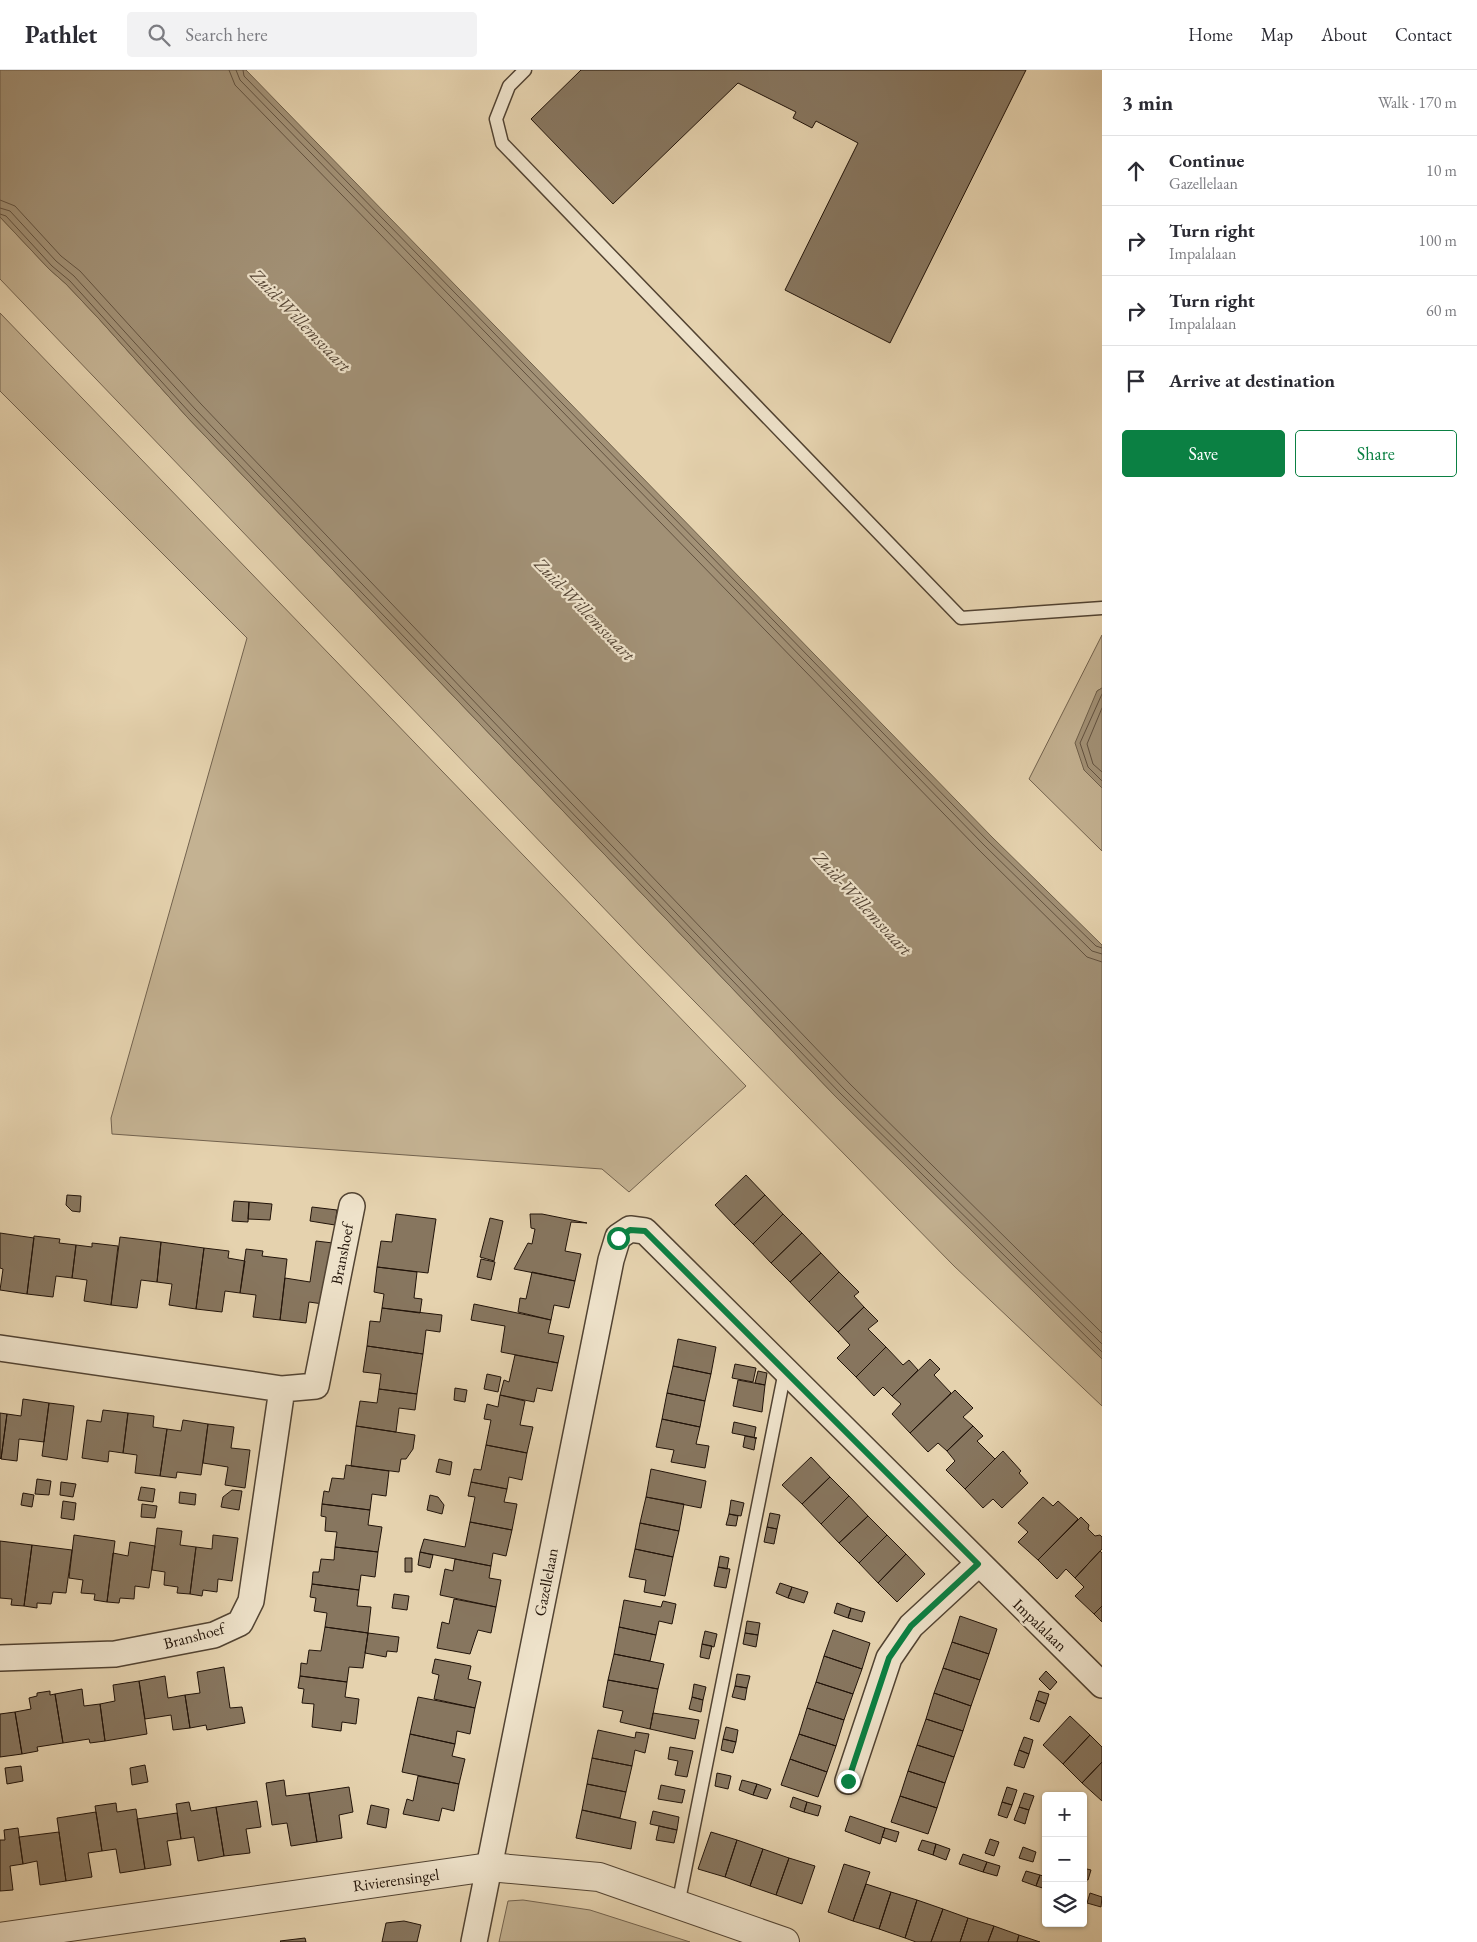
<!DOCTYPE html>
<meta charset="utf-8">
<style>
:root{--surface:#fff;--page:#f2f2f3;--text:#2b2b33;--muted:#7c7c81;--line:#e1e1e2;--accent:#0b8043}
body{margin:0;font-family:"EB Garamond",serif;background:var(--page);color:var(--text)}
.controls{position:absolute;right:15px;bottom:15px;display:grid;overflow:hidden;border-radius:5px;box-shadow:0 1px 4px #0004}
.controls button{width:45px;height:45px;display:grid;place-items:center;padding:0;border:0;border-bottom:1px solid var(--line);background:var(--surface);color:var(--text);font:25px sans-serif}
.stop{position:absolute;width:15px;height:15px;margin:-11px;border:4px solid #0b8043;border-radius:50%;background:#fff}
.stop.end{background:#0b8043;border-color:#fff;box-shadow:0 1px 5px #0008}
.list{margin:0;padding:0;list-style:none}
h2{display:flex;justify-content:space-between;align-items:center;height:65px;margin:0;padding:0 20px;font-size:21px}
h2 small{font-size:16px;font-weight:400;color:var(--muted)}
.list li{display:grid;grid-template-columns:32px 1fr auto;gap:15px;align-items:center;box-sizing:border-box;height:70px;padding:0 20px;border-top:1px solid var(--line)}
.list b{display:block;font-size:19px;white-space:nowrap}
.list p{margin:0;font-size:16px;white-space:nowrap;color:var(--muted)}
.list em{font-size:16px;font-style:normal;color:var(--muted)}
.actions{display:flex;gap:10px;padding:15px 20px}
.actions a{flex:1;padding:11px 0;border:1px solid var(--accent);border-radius:5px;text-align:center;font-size:18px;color:var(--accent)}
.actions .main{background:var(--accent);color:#fff}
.icon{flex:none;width:28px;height:28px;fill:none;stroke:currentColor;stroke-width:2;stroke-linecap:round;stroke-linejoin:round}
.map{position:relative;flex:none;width:1102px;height:1872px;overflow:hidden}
header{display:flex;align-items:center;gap:30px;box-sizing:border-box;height:70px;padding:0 25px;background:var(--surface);border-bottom:1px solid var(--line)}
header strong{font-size:24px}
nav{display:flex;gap:28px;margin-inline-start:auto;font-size:18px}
.search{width:350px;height:45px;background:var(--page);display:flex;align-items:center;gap:12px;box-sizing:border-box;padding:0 18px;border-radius:5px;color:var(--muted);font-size:19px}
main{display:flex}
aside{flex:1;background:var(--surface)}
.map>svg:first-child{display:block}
</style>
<header>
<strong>Pathlet</strong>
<div class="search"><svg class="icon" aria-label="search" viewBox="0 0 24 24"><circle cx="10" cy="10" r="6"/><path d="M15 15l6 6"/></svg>Search here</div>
<nav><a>Home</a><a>Map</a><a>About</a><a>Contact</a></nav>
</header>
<main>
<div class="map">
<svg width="1102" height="1872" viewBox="0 0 1102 1872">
<rect width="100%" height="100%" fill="#e5d2ae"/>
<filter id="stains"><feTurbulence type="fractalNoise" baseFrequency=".004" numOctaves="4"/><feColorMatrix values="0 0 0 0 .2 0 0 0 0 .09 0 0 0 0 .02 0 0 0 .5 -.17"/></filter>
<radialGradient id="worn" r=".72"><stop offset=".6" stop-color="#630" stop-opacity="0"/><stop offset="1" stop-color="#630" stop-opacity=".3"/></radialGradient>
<path fill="#c4b292" stroke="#72624e" d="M0 147 49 199 66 214 99 249 187 347 836 1027 1102 1289V1336L954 1196 644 880 0 209Z
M0 243 746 1016 629 1122 602 1099 112 1064 111 1048 247 568 0 321Z
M1102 565V618L1097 621 1084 700 1102 718V781L1029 709Z
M523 1830 590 1840 690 1872H499L508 1831Z"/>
<path fill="#a29176" stroke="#6e5f4a" d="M0 0H246L992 767 1102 875V1289L836 1027 187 347 99 249 66 214 49 199 0 147Z
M1102 618V718L1084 700 1075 673 1097 621Z"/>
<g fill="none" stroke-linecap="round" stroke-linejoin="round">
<path stroke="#625240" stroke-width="1" d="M229 0 235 15 979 780 1087 887 1102 892
M236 0 240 10 984 775 1092 881 1102 884
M243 0 244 6 988 771 1096 876 1102 878
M0 130 15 136 61 186 80 201 201 334 850 1014 1102 1263
M0 138 10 141 56 191 74 206 195 339 844 1019 1102 1274
M0 144 6 146 52 196 70 211 191 344 840 1023 1102 1282
M1102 624 1080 673 1088 697 1102 711
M1102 638 1087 674 1093 694 1102 702"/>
</g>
<path fill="#87765f" stroke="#211309" d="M581 0H1026L890 273 785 220 858 73 816 51 812 58 793 48 796 42 738 13 613 134 531 49Z
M746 1105 765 1125 734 1155 715 1135Z
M67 1125 81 1126 80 1142 72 1141 66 1135Z
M765 1125 783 1144 753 1174 734 1155Z
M234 1131 249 1132 248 1152 232 1151Z
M249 1132 272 1134 270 1150 248 1149Z
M312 1137 337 1140 335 1155 310 1151Z
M396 1144 436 1149 428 1203 377 1197 381 1171 392 1172Z
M530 1144H542L587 1153 571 1152 565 1181 581 1184 575 1211 514 1199 528 1173 532 1174 535 1159 531 1158Z
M783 1144 802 1163 771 1193 753 1174Z
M490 1148 503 1151 494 1191 480 1187Z
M0 1163 34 1168 27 1224 0 1220 3 1199 0 1198Z
M802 1163 821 1183 790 1212 771 1193Z
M34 1166 60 1169 59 1173 76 1175 72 1208 56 1206 53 1227 27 1224Z
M120 1167 161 1172 157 1212 141 1210 137 1238 111 1235Z
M316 1171 333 1173 323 1234 309 1232 306 1253 280 1250 285 1208 310 1212Z
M161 1172 204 1178 196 1239 169 1235 172 1214 157 1212Z
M92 1173 118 1176 111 1235 84 1231 87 1210 72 1208 76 1175 92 1177Z
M204 1178 229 1181 228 1188 245 1191 240 1223 225 1221 222 1242 196 1239Z
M246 1179 263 1181 262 1186 287 1189 280 1250 253 1247 256 1225 240 1223Z
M821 1183 839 1202 809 1232 790 1212Z
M481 1189 495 1192 491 1210 477 1207Z
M377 1197 417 1202 414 1228 422 1229 420 1243 382 1238 384 1224 374 1222Z
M532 1202 575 1211 569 1238 554 1235 551 1250 518 1242 520 1228 526 1229Z
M839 1202 859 1222 854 1226 864 1237 838 1262 809 1232Z
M474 1234 551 1250 548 1263 564 1266 558 1293 501 1282 505 1256 471 1250Z
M864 1237 878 1251 868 1259 886 1277 856 1307 837 1288 850 1275 838 1262Z
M382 1238 442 1245 440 1262 426 1260 423 1284 367 1276 370 1251 380 1252Z
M678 1269 716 1277 711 1304 673 1296Z
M367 1276 423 1284 417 1324 379 1319 381 1304 363 1302Z
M886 1277 903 1295 909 1290 918 1300 892 1326 883 1317 874 1326 856 1307Z
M515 1285 558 1293 552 1321 537 1318 534 1332 500 1325 504 1310 509 1312Z
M930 1289 940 1299 934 1305 951 1323 910 1363 892 1344 901 1334 892 1326Z
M735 1294 756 1298 753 1312 732 1308Z
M673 1296 711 1304 705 1331 667 1323Z
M758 1301 767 1303 765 1315 755 1313Z
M487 1304 501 1307 498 1322 484 1319Z
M738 1310 765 1315 762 1342 733 1336Z
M455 1318 467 1320 465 1332 454 1330Z
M379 1319 417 1324 415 1340 399 1338 396 1362 356 1356 360 1331 377 1333Z
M955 1320 973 1338 963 1347 973 1356 947 1381 938 1373 928 1382 910 1363Z
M667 1323 705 1331 700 1357 662 1349Z
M500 1325 525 1331 520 1355 533 1357 527 1383 486 1375 491 1350 484 1349 487 1334 498 1337Z
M23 1329 49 1333 44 1372 19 1369 17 1391 1 1389 7 1344 21 1346Z
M49 1333 74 1336 67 1390 42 1386Z
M103 1340 128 1343 123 1383 109 1381 108 1392 82 1388 87 1350 101 1352Z
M0 1343 7 1344 1 1389 0 1388Z
M128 1343 154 1346 153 1357 167 1359 160 1406 135 1403 137 1385 123 1383Z
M662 1349 700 1357 696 1374 709 1376 705 1398 671 1392 674 1380 656 1377Z
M183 1350 208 1354 201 1405 177 1402 176 1408 160 1406 167 1359 181 1361Z
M734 1352 756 1357 754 1368H757L732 1363Z
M208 1354 234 1357 231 1378 250 1380 245 1418 225 1415 228 1397 203 1393Z
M356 1356 415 1365 413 1379 406 1389H401L399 1402 351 1396Z
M973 1356 983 1366 977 1371 995 1389 965 1419 946 1400 955 1391 947 1381Z
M745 1366 756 1368 754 1380 743 1377Z
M486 1375 527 1383 522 1410 509 1407 507 1419 471 1412 474 1399 481 1400Z
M1003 1381 1021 1401 1019 1403 1028 1413 1002 1438 993 1429 983 1438 965 1419Z
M811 1387 830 1407 802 1434 782 1415Z
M439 1389 452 1392 450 1405 436 1402Z
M346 1395 389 1401 386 1426 372 1424 370 1440 322 1434 324 1421 329 1422 332 1408 344 1409Z
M651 1399 706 1411 701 1438 646 1427Z
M830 1407 849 1426 821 1454 802 1434Z
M37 1409 51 1411 49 1425 35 1424Z
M61 1412 76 1414 73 1427 60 1425Z
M471 1412 507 1419 504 1432 517 1434 512 1460 470 1452 475 1427 468 1426Z
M141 1417 155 1419 153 1432 138 1430Z
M232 1420 242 1421 239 1440 221 1437 223 1427Z
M180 1422 196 1424 195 1435 179 1433Z
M23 1423 34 1425 32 1437 21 1435Z
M430 1425 438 1427 444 1435 442 1444 427 1440Z
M849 1426 868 1446 839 1473 821 1454Z
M646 1427 684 1434 679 1461 640 1453Z
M1043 1427 1053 1436 1058 1431 1078 1449 1038 1490 1018 1472 1028 1462 1018 1453Z
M731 1430 744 1433 741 1446 729 1444Z
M63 1431 76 1433 74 1450 61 1448Z
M142 1434 157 1436 155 1448 141 1447Z
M322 1434 370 1440 368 1455 382 1457 378 1482 335 1477 337 1462 325 1461 326 1447 321 1446Z
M770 1443 780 1445 777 1459 767 1457Z
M729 1444 738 1446 736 1456 726 1455Z
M868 1446 887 1465 859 1493 839 1473Z
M1081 1447 1089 1455 1088 1459 1095 1466 1100 1465 1102 1467V1479L1075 1508 1066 1499 1057 1509 1038 1490Z
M470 1452 512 1460 506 1486 493 1483 491 1496 420 1482 424 1469 465 1477Z
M640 1453 679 1461 673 1487 635 1479Z
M767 1457 777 1459 774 1474 764 1472Z
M157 1458 182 1461 180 1475 196 1477 190 1524 177 1523 178 1517 164 1515 165 1502 152 1500Z
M74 1465 115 1471 107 1532 94 1530 95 1524 81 1523 83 1510 69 1508Z
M213 1465 238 1468 232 1511 218 1509 217 1522 203 1520 202 1526 190 1524 196 1477 212 1479Z
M887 1465 906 1484 878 1513 859 1493Z
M0 1471 32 1475 24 1536 11 1535 12 1529 0 1528Z
M130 1472 155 1476 149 1518 135 1516 134 1529 120 1528 119 1533 107 1532 113 1483 128 1486Z
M32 1475 72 1480 66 1523 53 1522 51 1534 37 1533V1538L24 1536Z
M335 1477 378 1482 375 1507 361 1505 359 1520 312 1514 313 1502H319L321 1489 334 1490Z
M635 1479 673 1487 665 1526 644 1522 646 1510 629 1507Z
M1100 1481 1102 1483V1536L1094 1544 1075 1526 1084 1517 1075 1508Z
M420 1482 433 1485 430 1498 418 1495Z
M906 1484 925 1504 897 1532 878 1513Z
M720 1486 729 1488 727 1499 718 1497Z
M405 1488H412V1502H405Z
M455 1489 491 1496 489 1508 501 1510 496 1537 440 1525 445 1499 453 1501Z
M718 1497 730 1499 726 1518 714 1516Z
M780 1513 792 1517 788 1528 776 1523Z
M312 1514 359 1520 357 1536 371 1537 368 1563 325 1557 327 1543 314 1541 316 1528 310 1527Z
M792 1517 808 1522 804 1533 788 1528Z
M394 1524 409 1526 407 1540 392 1538Z
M454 1529 496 1537 491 1563 478 1560 470 1584 437 1578 442 1552 449 1554Z
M624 1530 661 1537 663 1531 676 1534 672 1554 659 1551 656 1565 619 1557Z
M837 1533 851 1538 848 1548 834 1543Z
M1102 1536V1552L1094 1544Z
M851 1538 865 1542 862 1552 848 1548Z
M960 1546 997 1559 989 1584 952 1572Z
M747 1551 760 1553 758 1565 745 1563Z
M325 1557 368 1563 363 1598 349 1597 347 1612 300 1606 301 1593 307 1594 309 1580 321 1581Z
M619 1557 656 1565 650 1591 614 1584Z
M833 1560 870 1573 862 1599 824 1586Z
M705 1561 717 1564 714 1577 702 1574Z
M368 1563 399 1567 397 1582 387 1581 386 1587 365 1583Z
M745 1563 758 1565 756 1577 743 1574Z
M952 1572 989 1584 980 1610 943 1598Z
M702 1574 712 1576 709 1589 700 1587Z
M614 1584 664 1594 658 1619 608 1610Z
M824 1586 862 1599 853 1624 816 1612Z
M435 1589 471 1596 468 1609 481 1612 475 1638 434 1629 439 1605 432 1603Z
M224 1597 230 1638 242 1637 245 1653 207 1660 206 1655 190 1658 185 1625 200 1623 197 1602Z
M943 1598 980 1610 971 1636 934 1623Z
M1046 1601 1057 1612 1050 1620 1039 1609Z
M737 1604 750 1606 747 1618 735 1616Z
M165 1606 168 1628 185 1625 190 1658 173 1660 171 1645 145 1649 139 1611Z
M300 1606 347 1612 345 1627 359 1629 356 1654 342 1652 341 1661 312 1657 314 1634 302 1633 304 1619 298 1618Z
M608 1610 658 1619 650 1659 620 1652 623 1641 603 1637Z
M139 1611 147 1664 105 1671 100 1634 115 1631 113 1615Z
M816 1612 853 1624 844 1650 807 1638Z
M694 1614 706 1617 703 1630 692 1627Z
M735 1616 747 1618 745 1630 732 1627Z
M82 1619 84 1636 100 1634 105 1671 90 1673 89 1669 63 1673 55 1624Z
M50 1621V1625L55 1624 63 1673 37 1677 38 1681 22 1684 15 1642 31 1639 29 1628 37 1626V1623Z
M1039 1621 1049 1624 1046 1634 1036 1630Z
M934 1623 971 1636 963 1661 926 1649Z
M418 1627 475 1638 470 1664 457 1661 455 1674 410 1664Z
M692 1627 703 1630 701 1642 689 1639Z
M1036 1630 1046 1634 1039 1652 1030 1649Z
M807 1638 844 1650 836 1676 799 1664Z
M15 1642 22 1684 0 1687V1644Z
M653 1643 699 1650 695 1669 650 1659Z
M1070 1646 1090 1665 1063 1694 1043 1675Z
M926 1649 963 1661 954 1687 917 1675Z
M726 1657 738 1660 736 1672 723 1669Z
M598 1660 635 1668 636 1662 649 1664 645 1683 635 1680 632 1696 592 1688Z
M410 1664 455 1674 452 1686 465 1689 459 1714 402 1702Z
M799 1664 836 1676 827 1702 790 1689Z
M1090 1665 1102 1677V1692L1082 1713 1063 1694Z
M1024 1667 1033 1670 1029 1684 1019 1680Z
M723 1669 736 1672 733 1683 721 1680Z
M917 1675 954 1687 945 1713 908 1701Z
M670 1677 693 1681 687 1707 675 1705 678 1691 668 1689Z
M1019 1680 1029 1684 1024 1698 1014 1695Z
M592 1688 632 1696 626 1722 587 1714Z
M790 1689 827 1702 818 1727 781 1715Z
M1102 1692V1731L1082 1713Z
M145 1695 148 1712 132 1715 130 1698Z
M21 1696 23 1711 7 1714 5 1698Z
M908 1701 945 1713 937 1738 900 1726Z
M717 1703 731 1706 728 1719 715 1716Z
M418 1706 459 1714 454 1741 442 1738 439 1751 403 1744 407 1729 413 1731Z
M284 1710 286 1726 309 1723 317 1772 291 1776 287 1753 272 1755 266 1713Z
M742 1710 757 1714 753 1725 739 1720Z
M587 1714 626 1722 620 1748 582 1740Z
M757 1714 771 1719 767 1729 753 1725Z
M661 1715 685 1720 682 1733 658 1729Z
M349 1717 353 1742 339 1745 342 1768 317 1772 309 1723Z
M1007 1717 1017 1720 1012 1735 1002 1732Z
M1024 1723 1034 1726 1029 1740 1019 1737Z
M900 1726 937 1738 928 1764 891 1752Z
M793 1727 807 1732 804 1742 790 1737Z
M257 1731 261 1757 246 1759 250 1783 224 1786 216 1737Z
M189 1732 191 1741 216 1737 224 1786 198 1791 194 1767 181 1769 176 1734Z
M807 1732 821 1736 818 1746 804 1742Z
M1002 1732 1012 1735 1007 1748 998 1745Z
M116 1733 117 1742 136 1739 145 1799 120 1803 116 1779 102 1781 95 1736Z
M371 1735 389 1739 386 1758 367 1754Z
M1019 1737 1029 1740 1025 1754 1014 1750Z
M582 1740 636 1752 631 1779 576 1768Z
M653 1741 679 1747 677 1760 650 1754Z
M96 1742 102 1781 88 1783 92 1807 66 1811 57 1748Z
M177 1743 181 1769 167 1771 171 1795 145 1799 137 1749Z
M850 1746 885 1758 880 1774 845 1761Z
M659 1756 677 1760 674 1773 656 1770Z
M18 1758 23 1794 10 1796 13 1820 0 1821V1770H5L4 1760Z
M885 1758 899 1762 896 1772 882 1767Z
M59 1762 66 1811 40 1815 37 1791 23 1794 19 1767Z
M711 1762 737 1770 725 1807 698 1799Z
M990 1769 999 1772 994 1786 985 1783Z
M737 1770 763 1779 750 1816 725 1807Z
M922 1770 936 1774 933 1785 918 1780Z
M936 1774 950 1779 946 1790 933 1785Z
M1023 1777 1036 1782 1033 1792 1019 1788Z
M763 1779 789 1788 776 1825 750 1816Z
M963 1784 987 1792 983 1802 959 1794Z
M789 1788 815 1796 802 1834 776 1825Z
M987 1792 1000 1796 997 1806 983 1802Z
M844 1794 870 1802 853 1851 828 1842Z
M1083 1798 1091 1800 1088 1810 1083 1809Z
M1026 1801 1040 1805 1036 1816 1022 1811Z
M1040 1805 1046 1807V1819L1036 1816Z
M866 1814 891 1822 879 1859 853 1851Z
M891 1822 917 1830 905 1868 879 1859Z
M1090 1823 1102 1827 1101 1837 1087 1833Z
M917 1830 943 1839 931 1872H916L905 1868Z
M943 1839 968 1848 960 1872H931Z
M968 1848 994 1856 988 1872H960Z
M404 1851 421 1855 417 1872H382L386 1853Z
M994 1856 1019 1865 1017 1872H988Z
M1019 1865 1040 1872H1017Z
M305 1868 306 1872H281L280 1871Z"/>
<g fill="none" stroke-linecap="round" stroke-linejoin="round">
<g stroke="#524332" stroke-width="15">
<path id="service" d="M525 0 509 16 496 49 502 73 961 548 1102 538
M678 1835 785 1301"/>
</g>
<g stroke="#524332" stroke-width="28">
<path id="minor" d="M0 1278 282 1319
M0 1588 115 1584 214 1565 240 1553 251 1531 282 1319 316 1316 352 1136
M848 1711 889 1588 911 1556 978 1494
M474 1872 611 1190 618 1167 630 1159 645 1161 1102 1615"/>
</g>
<g stroke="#524332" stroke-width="30">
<path id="tertiary" d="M0 1867 489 1797 599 1807 785 1872"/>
</g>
<use href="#service" stroke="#eee2ca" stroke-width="12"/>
<use href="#minor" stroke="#eee2ca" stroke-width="25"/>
<use href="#tertiary" stroke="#eee2ca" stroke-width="28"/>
</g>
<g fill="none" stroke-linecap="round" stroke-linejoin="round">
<path stroke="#0b8043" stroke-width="6" d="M618 1168 630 1160 645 1161 978 1494 911 1556 889 1588 848 1711"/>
</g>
<g text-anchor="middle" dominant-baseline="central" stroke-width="4.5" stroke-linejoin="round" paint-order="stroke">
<g font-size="16" fill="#211309" stroke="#eee2ca">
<text transform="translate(342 1184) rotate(-79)">Branshoef</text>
<text transform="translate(546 1512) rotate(-79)">Gazellelaan</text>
<text transform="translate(1040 1555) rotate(44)">Impalalaan</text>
<text transform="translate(194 1566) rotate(-15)">Branshoef</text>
<text transform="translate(396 1810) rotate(-8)">Rivierensingel</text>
</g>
<g font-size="18" font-style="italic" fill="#554535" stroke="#eee2ca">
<text transform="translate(301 250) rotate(46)">Zuid-Willemsvaart</text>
<text transform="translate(585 539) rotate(46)">Zuid-Willemsvaart</text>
<text transform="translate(863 833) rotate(47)">Zuid-Willemsvaart</text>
</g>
</g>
<rect width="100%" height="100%" filter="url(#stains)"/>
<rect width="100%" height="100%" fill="url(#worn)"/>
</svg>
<div class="controls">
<button>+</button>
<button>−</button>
<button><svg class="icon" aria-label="layers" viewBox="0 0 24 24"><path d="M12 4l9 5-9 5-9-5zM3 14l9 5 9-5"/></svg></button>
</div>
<div class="stop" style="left:618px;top:1168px"></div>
<div class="stop end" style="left:848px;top:1711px"></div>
</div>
<aside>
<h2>3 min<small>Walk · 170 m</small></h2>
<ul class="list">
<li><svg class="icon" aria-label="ahead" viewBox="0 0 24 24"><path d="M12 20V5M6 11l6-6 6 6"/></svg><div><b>Continue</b><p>Gazellelaan</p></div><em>10 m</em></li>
<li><svg class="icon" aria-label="right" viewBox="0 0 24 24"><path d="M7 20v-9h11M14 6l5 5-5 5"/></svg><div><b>Turn right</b><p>Impalalaan</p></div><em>100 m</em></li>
<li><svg class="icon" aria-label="right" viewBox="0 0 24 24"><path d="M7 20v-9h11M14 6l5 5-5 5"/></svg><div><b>Turn right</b><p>Impalalaan</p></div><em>60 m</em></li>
<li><svg class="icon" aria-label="arrive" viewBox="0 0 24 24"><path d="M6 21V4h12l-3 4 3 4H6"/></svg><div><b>Arrive at destination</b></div></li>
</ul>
<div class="actions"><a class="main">Save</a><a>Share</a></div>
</aside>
</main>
